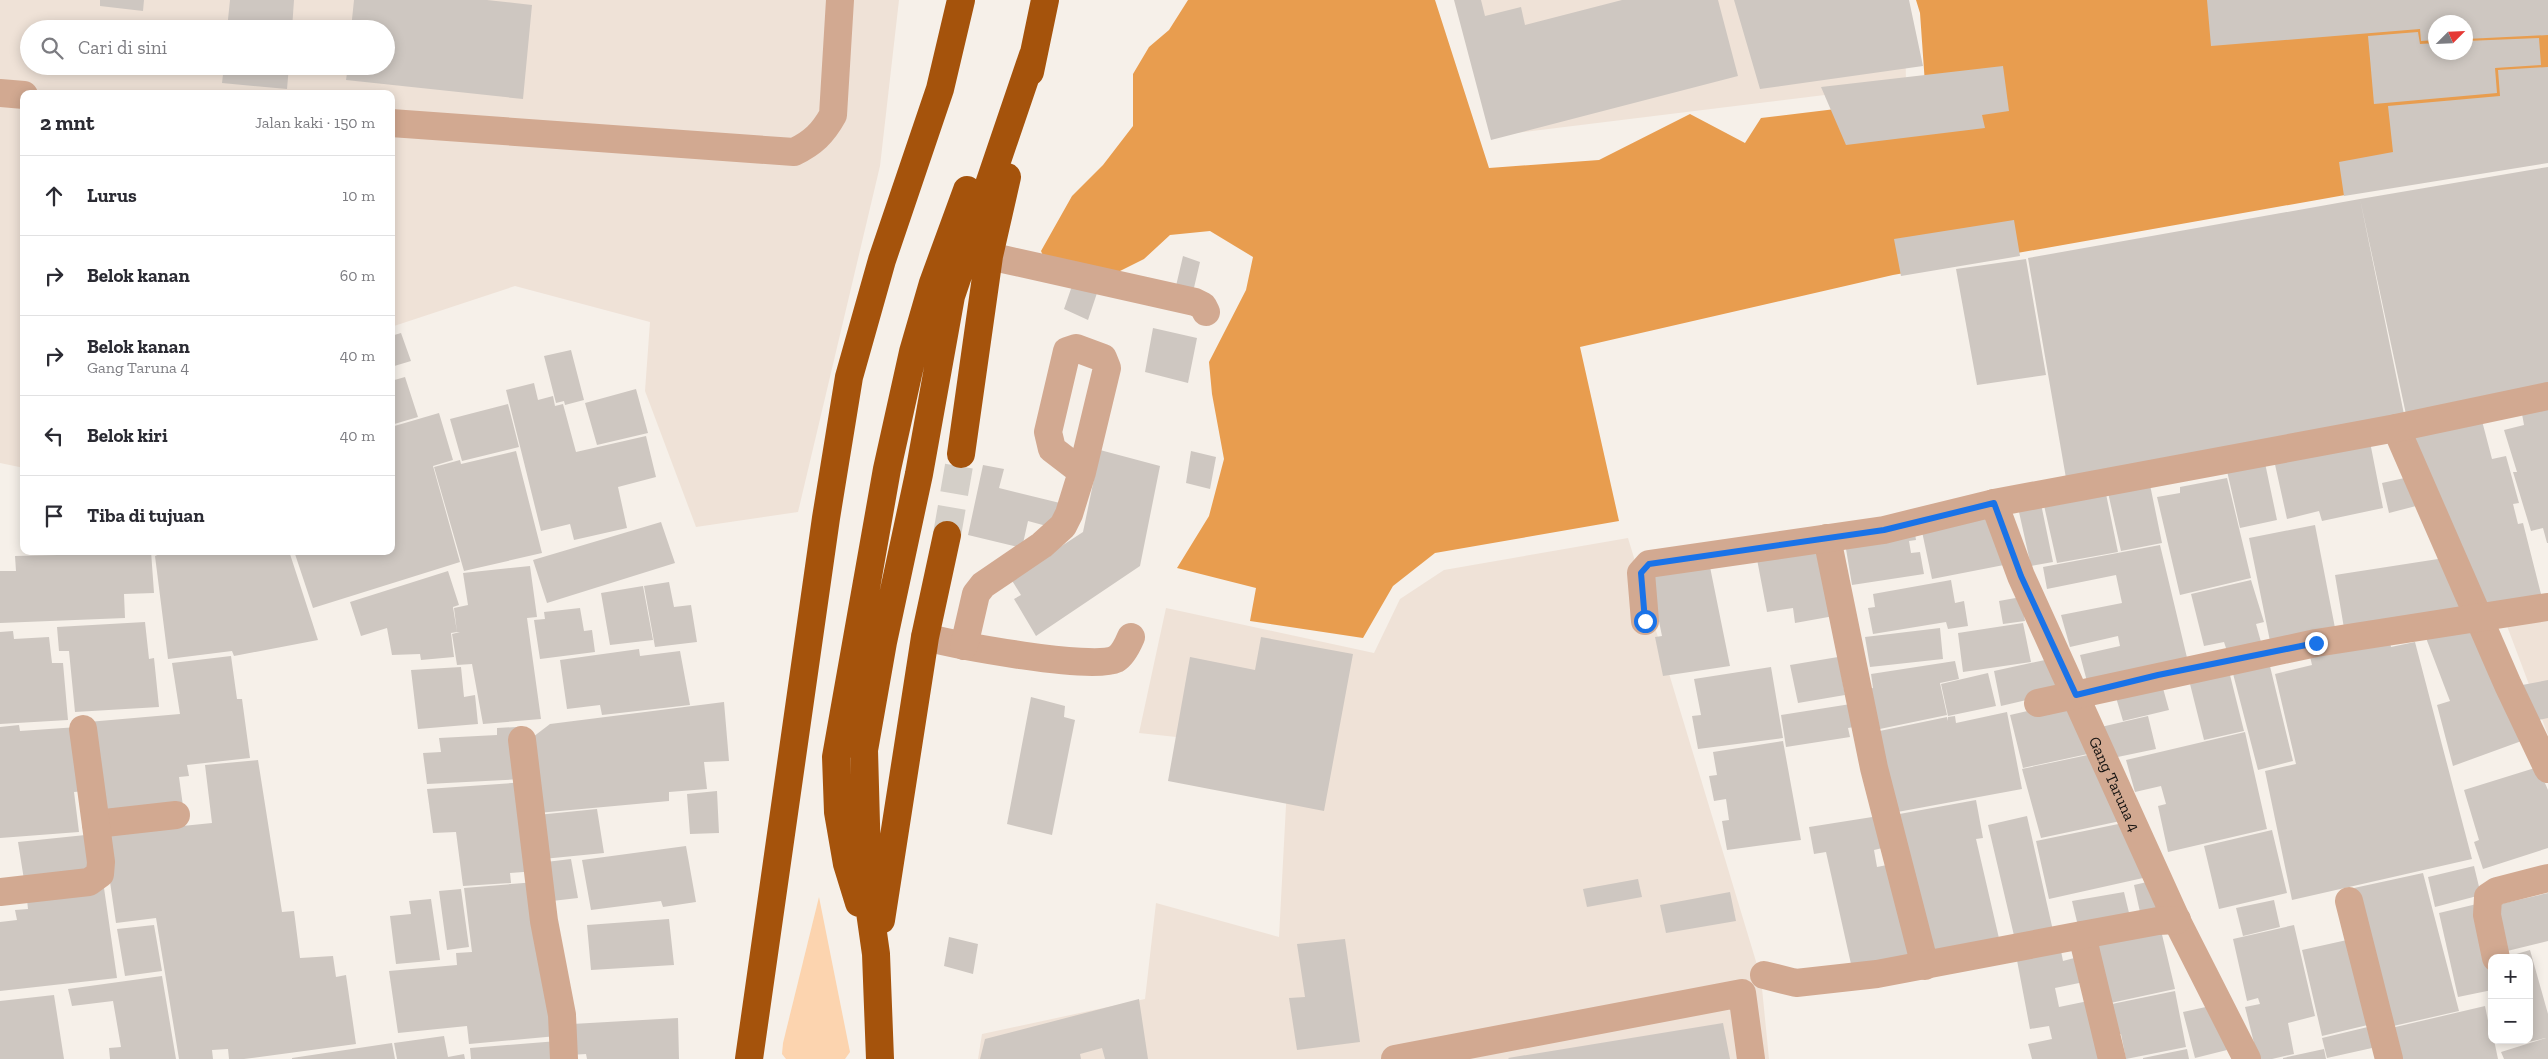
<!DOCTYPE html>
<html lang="id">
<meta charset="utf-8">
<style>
:root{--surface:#fff;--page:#f2f2f3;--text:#2b2b33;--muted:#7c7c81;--line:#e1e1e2}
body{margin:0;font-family:"Zilla Slab",serif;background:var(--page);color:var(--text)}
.controls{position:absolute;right:15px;bottom:15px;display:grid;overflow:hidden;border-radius:10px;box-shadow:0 2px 12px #0003}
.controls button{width:45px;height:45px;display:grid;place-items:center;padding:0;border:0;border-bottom:1px solid var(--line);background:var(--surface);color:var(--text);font:25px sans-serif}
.compass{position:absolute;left:2428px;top:15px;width:45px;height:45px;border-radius:50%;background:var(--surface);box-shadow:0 2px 12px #0003;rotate:66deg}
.stop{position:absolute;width:15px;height:15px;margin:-11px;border:4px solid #1a73e8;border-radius:50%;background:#fff}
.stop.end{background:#1a73e8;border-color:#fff;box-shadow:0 1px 5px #0008}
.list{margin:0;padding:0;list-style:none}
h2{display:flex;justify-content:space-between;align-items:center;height:65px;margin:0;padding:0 20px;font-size:21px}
h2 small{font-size:16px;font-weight:400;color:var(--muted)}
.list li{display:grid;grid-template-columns:32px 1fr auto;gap:15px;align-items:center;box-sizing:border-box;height:80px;padding:0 20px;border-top:1px solid var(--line)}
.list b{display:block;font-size:19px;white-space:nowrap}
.list p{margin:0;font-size:16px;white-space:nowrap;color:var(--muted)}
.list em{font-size:16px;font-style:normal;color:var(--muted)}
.icon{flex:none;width:28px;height:28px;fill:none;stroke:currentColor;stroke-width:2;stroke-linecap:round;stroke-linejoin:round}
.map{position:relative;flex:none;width:2548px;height:1059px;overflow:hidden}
.search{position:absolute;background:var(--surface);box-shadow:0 2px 12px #0003;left:20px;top:20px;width:375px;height:55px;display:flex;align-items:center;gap:12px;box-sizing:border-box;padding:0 18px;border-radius:28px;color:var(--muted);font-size:19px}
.panel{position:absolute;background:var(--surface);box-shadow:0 2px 12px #0003;left:20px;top:90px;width:375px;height:465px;border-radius:10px}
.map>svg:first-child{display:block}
</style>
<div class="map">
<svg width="2548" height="1059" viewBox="0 0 2548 1059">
<rect width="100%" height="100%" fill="#f6f0e9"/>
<path fill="#efe2d7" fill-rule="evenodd" d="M0 0H899L880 166 798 512 696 527 645 391 650 322 515 286 391 327V94H24V468L0 463ZM29 29H386V66H29Z
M1458 0H1899L1905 19 1906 85 1500 135Z
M1628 538 1761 978 1769 1059H978L982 1034 1145 999 1156 903 1279 937 1289 749 1139 733 1166 608 1374 653 1400 599 1444 570Z
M2548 597V735L2504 618Z"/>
<path fill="#fcd4af" d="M819 897 850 1052 845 1059H786L782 1054 783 1043Z"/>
<path fill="#e89d4f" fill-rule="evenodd" d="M1188 0H1435L1489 168 1599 160 1690 114 1745 143 1761 118 1926 98 1920 13 1916 0H2548V159L1893 275 1580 347 1619 521 1435 553 1393 586 1363 638 1250 621 1256 588 1177 568 1209 516 1224 459 1212 394 1209 362 1246 290 1253 257 1210 231 1170 235 1144 259 1116 273 1054 281 1041 251 1072 196 1103 165 1133 126V74L1149 47 1169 30ZM2436 22H2466V52H2436Z"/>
<path fill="#cec7c1" d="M100 0H144L143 11 100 6Z
M230 0H294L292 29H227Z
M354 0H487L532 5 523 99 346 80 348 66H386V29H351Z
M1454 0H1481L1485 16 1521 7 1525 25 1622 0H1718L1738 76 1491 140Z
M1734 0H1909L1923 66 1760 89Z
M2207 0H2548V35L2466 39V22H2436V40L2421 41 2420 29 2211 46Z
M2418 32 2420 44 2436 43V52H2466V41L2539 38 2541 65 2495 68 2497 93 2374 104 2368 36Z
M224 66H289L287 89 222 83Z
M2003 66 2009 111 1982 115 1985 128 1846 145 1821 87Z
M2548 67V163L2344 196 2339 162 2393 152 2388 106 2500 96 2498 70Z
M2548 167V392L2407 419 2360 199Z
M2360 199 2405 419 2067 484 2028 258Z
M2014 220 2020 256 1901 276 1894 239Z
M1183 256 1200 262 1193 292 1176 286Z
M2026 259 2046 375 1977 385 1956 269Z
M1073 283 1097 293 1088 320 1064 309Z
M1153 328 1197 338 1188 383 1145 372Z
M401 333 411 361 391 367V336Z
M571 350 584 400 565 405 564 401 556 403 544 356Z
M405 377 418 417 391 425V381Z
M534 383 538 400 553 396 555 406 563 404 576 452 646 436 656 477 618 487 627 528 574 540 570 524 541 531 506 390Z
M636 389 648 433 597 445 585 403Z
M508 404 519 447 462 461 450 419Z
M2548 408V543H2547L2543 528 2531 531 2513 472H2517L2504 430 2524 425 2522 414Z
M439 413 453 460 433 466 460 562 313 608 294 551H391V427Z
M2481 417 2492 459 2506 456 2519 503 2513 504 2518 524 2523 523 2541 594 2481 611 2405 431Z
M2370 442 2383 508 2322 521 2319 511 2287 519 2274 460Z
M1100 450 1160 466 1140 566 1036 636 1014 599 1021 595 1011 579 1083 532Z
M516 451 542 553 464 571 434 467 460 460 461 464Z
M1191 451 1216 457 1210 489 1186 483Z
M2265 463 2277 520 2240 528 2227 471Z
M983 465 1004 469 999 488 1060 503 1054 528 1028 521 1022 548 968 535Z
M2409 477 2416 506 2389 513 2382 483Z
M2227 478 2251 578 2180 595 2157 497 2180 493V487Z
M2149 480 2162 543 2121 551 2107 488Z
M2105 489 2118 552 2057 563 2043 501Z
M2040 499 2053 562 2031 566 2017 503Z
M1986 509 2009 564 1932 579 1920 522Z
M661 522 675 563 547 603 533 560Z
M2315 525 2336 633 2271 646 2249 538Z
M1914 527 1916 540 1909 541 1911 553 1920 552 1924 574 1852 585 1844 537Z
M2160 545 2189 666 2089 689 2080 655 2120 646 2118 636 2070 647 2061 615 2122 603 2116 575 2047 589 2043 567Z
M1821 548 1834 616 1795 623 1793 608 1767 612 1756 554Z
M99 551H151L154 593 124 594 125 618 0 623V571H16L15 556 99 554Z
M167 551H289L318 640 234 656 232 651 168 659 155 556Z
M1708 557 1730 666 1663 676 1655 637 1662 636 1649 573Z
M2451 557 2462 614 2345 634 2335 575Z
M530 566 537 617 527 618 541 719 483 724 472 664 457 665 452 634 460 632H457L454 608 468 605 463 573Z
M448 571 459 605 453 607 457 632 451 633 454 657 421 660 420 654 392 655 387 628 361 636 350 602Z
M1951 580 1955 603 1964 601 1968 626 1948 629 1946 622 1873 634 1868 608 1875 607 1873 594Z
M2251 580 2264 622 2256 624 2261 642 2227 651 2224 642 2204 646 2191 594Z
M669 582 674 607 691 605 697 642 655 647 644 586Z
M643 586 653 640 610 645 601 593Z
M2021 597 2025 621 2003 624 1999 601Z
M580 608 584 631 592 630 595 652 540 659 534 620 545 619 544 612Z
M2478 620 2527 739 2453 766 2437 705 2450 701 2426 638Z
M145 622 149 659 154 658 159 707 75 712 69 651H59L57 627Z
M2023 623 2031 662 1963 672 1958 633Z
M1940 628 1943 659 1870 667 1865 637Z
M13 631 14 639 49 637 52 663H63L68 720 0 724V632Z
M2388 633 2391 647 2415 642 2472 859 2292 900 2265 771 2296 764 2275 674 2312 665 2309 652Z
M1261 637 1353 654 1324 811 1168 781 1190 657 1255 670Z
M639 649 640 656 680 651 690 705 602 715 600 705 567 709 560 660Z
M231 656 237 699H242L250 758 187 765 189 776 179 777 183 806 101 814 88 722 180 714 172 663Z
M1838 657 1845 695 1798 703 1790 665Z
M2268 658 2293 761 2258 770 2231 666Z
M2045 660 2060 692 2001 706 1994 671Z
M1955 661 1959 679 1940 683 1947 715 1875 730 1867 689 1873 688 1871 674Z
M461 667 464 697 475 695 478 724 418 729 411 670Z
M1771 667 1783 738 1698 749 1692 716 1701 715 1694 679Z
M2228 667 2244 731 2204 740 2188 676Z
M1988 673 1996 706 1948 716 1941 684Z
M2548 680V718L2530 722 2517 686Z
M2161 681 2169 710 2123 721 2115 694Z
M1031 697 1065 706 1064 717 1075 720 1052 835 1007 824Z
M2075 700 2097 752 2023 768 2010 715Z
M724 702 729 761 704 762 707 789 669 792V801L538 813 529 740 550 724Z
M1857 703 1860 726 1848 728 1850 737 1786 747 1781 715Z
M2007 712 2022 789 1892 813 1870 733 1947 717 1948 721V717L1955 716 1956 723Z
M2148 716 2156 749 2108 759 2101 727Z
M19 725 20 731 78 727 86 791 74 792 79 832 0 838V727Z
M517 727 522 779 427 784 423 753 441 752 439 738 497 735V728Z
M2245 732 2267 829 2168 852 2158 806 2166 804 2161 786 2135 792 2126 760Z
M1783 741 1801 840 1727 850 1722 821 1729 820 1726 799 1714 801 1709 776 1717 775 1713 752Z
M2097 753 2125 820 2041 838 2022 769Z
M258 760 282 912 294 911 300 958 333 956 336 977 346 975 356 1044 244 1059H229L228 1049 212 1050 213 1059H179L156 918 116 923 103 834 212 823 205 765Z
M2538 767 2548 790V848L2483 869 2474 842 2479 840 2464 790Z
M526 782 537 871 510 873 511 883 463 886 456 832 433 833 427 789Z
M717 791 719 833 690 834 687 794Z
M1976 800 1983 838 1976 839 2001 947 1926 960 1894 815Z
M597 809 604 853 543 859 537 815Z
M1885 815 1891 846 1874 850 1877 867 1887 865 1918 963 1853 973 1826 852 1814 854 1809 827Z
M2027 816 2054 935 2016 944 1988 825Z
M2128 822 2152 876 2049 899 2036 841Z
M2272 830 2287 893 2219 909 2204 846Z
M95 834 91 881 25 886 18 842Z
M686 846 696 902 663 907 661 901 591 910 582 860Z
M571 859 578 898 552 901 546 862Z
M2474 866 2481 895 2435 907 2428 877Z
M2423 873 2459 1011 2389 1027 2354 888Z
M1638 879 1642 897 1587 907 1583 889Z
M2156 880 2165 916 2142 921 2134 885Z
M103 881 117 978 0 991V922L17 920 15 910 28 909 26 890Z
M536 882 557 1036 469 1044 467 1026 398 1033 389 971 457 965 456 953 472 952 464 888Z
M461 889 469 947 447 950 439 891Z
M1730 892 1736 921 1666 933 1660 905Z
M2124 892 2130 917 2078 926 2072 901Z
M2548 893V941L2499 953 2487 907Z
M431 899 440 960 396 964 390 916 411 914 409 901Z
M2274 900 2280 927 2243 936 2236 908Z
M2481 903 2492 958V990L2458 997 2439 913Z
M669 919 674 965 591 970 587 925Z
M2159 922 2175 989 2106 1004 2092 934Z
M154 925 162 971 125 976 117 929Z
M2294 925 2315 1016 2288 1023 2294 1054 2272 1059H2258L2245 1007 2260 1004 2258 998 2247 1001 2233 939Z
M949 937 978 944 973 974 944 966Z
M2356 938 2376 1023 2322 1036 2302 950Z
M1345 939 1360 1042 1297 1050 1289 998 1305 997 1297 944Z
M2060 946 2063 961 2078 957 2084 982 2055 988 2059 1007 2093 1000 2107 1059H2032L2028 1044 2052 1039 2049 1026 2030 1029 2016 955Z
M2530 950 2548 1014V1059H2504L2501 1052 2546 1038 2524 1043 2523 1040H2529V958H2503Z
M162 976 176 1059H110L109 1048 121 1047 113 1001 72 1006 68 989Z
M2175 991 2186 1047 2126 1059 2121 1034 2113 1035 2107 1005Z
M54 995 64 1059H0V1001Z
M1139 999 1148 1059H1105L1102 1048 1080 1054 1081 1059H980L985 1039Z
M2215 1005 2227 1050 2195 1058 2183 1012Z
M2485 1006 2492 1040H2494L2498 1059H2394L2387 1029Z
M678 1018 679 1059H587L586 1054 570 1055 572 1024Z
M1723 1023 1730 1059H1509L1508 1058Z
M2376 1025 2381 1046 2327 1058 2322 1038Z
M444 1036 448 1057 464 1054 465 1059H397L394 1043Z
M558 1041 560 1059H471L470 1048Z
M392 1043 395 1059H292V1058Z
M2187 1049 2189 1059H2143V1058Z
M2324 1049 2326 1059H2283V1058Z"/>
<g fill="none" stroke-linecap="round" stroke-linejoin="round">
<path stroke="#d4cfc8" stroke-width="28" stroke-dasharray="28 14" stroke-linecap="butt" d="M947 535 961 454"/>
<g stroke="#d2a991" stroke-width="28">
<path d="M0 93 24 95"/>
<path d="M391 123 794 152C813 143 823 133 833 115L840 0"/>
<path d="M989 256 1195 302 1203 306 1206 312"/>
<path d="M2396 428 2508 685 2548 769"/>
<path id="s1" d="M1994 503 2021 576 2178 923 2247 1059"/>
<path d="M1827 538 1874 768 1925 966"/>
<path d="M1645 621 1641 573 1649 564 1884 530 1994 503 2396 428 2548 396"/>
<path d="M925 637C956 645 1092 671 1116 659 1123 655 1128 644 1131 637"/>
<path d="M964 646 976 594 983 585 1042 545 1063 526 1069 514 1082 472 1107 368 1103 358 1076 348 1067 351 1048 432 1052 449 1082 472"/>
<path d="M2038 703 2316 643 2547 607"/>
<path d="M522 740 544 921 562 1015 564 1059"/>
<path d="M96 824 176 815"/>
<path d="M0 892 89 882 100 874 101 862 83 729"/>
<path d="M2349 901 2389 1059"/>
<path d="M2082 935 2112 1059"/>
<path d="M2496 958 2487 915 2488 897 2497 891 2548 878"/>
<path d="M1764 975 1796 983 1877 974 2082 935 2158 921 2177 920"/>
<path d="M1395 1059 1742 993 1751 1059"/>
</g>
<path stroke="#a5530c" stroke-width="28" d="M1030 72 1045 0
M961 454 989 256 1007 177
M859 903 847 864 838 812 836 757 887 469 913 352 933 283 967 190
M881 920 925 637 947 535
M749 1059 826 518 849 377 882 260 940 89 961 0
M880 1059 876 954 868 898 864 750 883 642 919 474 951 296 1033 55"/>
</g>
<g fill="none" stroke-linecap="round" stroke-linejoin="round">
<path stroke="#1a73e8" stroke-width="6" d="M1645 621 1641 573 1649 564 1884 530 1994 503 2021 576 2076 695 2158 675 2316 643"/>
</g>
<g text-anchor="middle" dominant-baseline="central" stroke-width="4" stroke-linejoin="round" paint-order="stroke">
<g font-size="16" fill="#141210" stroke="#f6f0e9">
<text stroke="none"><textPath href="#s1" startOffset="306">Gang Taruna 4</textPath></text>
</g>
</g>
</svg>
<div class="controls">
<button>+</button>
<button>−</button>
</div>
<svg class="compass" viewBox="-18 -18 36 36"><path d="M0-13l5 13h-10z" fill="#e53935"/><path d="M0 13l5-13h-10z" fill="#7c7c81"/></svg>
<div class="stop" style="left:1645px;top:621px"></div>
<div class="stop end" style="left:2316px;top:643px"></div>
<div class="search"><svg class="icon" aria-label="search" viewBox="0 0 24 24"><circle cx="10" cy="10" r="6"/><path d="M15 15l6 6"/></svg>Cari di sini</div>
<section class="panel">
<h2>2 mnt<small>Jalan kaki · 150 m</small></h2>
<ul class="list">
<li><svg class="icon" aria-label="ahead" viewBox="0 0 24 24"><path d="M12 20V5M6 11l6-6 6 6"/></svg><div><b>Lurus</b></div><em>10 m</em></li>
<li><svg class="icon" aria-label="right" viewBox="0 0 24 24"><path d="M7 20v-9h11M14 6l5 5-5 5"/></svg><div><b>Belok kanan</b></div><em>60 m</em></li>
<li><svg class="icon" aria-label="right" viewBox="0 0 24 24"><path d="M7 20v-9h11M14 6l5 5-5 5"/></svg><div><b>Belok kanan</b><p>Gang Taruna 4</p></div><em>40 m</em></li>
<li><svg class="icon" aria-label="left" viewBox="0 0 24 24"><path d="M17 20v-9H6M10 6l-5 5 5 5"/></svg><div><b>Belok kiri</b></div><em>40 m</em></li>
<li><svg class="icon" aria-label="arrive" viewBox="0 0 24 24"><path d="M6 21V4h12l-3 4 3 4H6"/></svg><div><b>Tiba di tujuan</b></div></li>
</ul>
</section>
</div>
